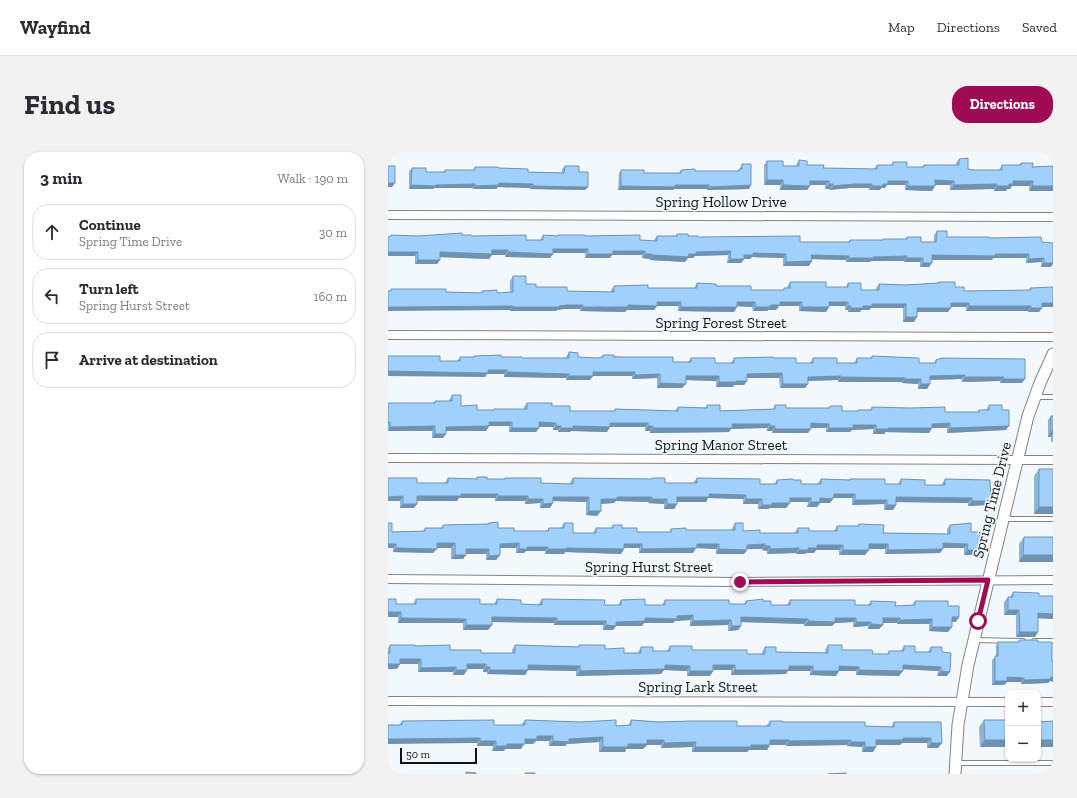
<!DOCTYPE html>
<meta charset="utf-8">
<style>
:root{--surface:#fff;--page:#f2f2f3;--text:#2b2b33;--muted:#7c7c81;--line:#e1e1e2;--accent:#9f0c54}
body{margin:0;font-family:"Zilla Slab",serif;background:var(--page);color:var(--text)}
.controls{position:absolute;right:12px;bottom:12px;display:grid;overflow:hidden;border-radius:8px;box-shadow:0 1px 3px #0004}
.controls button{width:36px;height:36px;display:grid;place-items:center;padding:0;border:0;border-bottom:1px solid var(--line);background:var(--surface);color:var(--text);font:20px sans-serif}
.scale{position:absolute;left:12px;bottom:10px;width:77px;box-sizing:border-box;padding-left:4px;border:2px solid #111315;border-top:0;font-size:11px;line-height:14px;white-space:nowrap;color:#111315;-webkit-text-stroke:3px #f3f8fc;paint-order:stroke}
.stop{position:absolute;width:12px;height:12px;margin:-9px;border:3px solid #9f0c54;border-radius:50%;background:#fff}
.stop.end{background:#9f0c54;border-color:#fff;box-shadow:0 1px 4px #0008}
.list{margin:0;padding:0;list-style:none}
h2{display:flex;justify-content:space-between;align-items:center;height:52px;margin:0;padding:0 16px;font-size:17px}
h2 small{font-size:13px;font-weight:400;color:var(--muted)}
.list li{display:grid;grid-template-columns:26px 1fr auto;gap:12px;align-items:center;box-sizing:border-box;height:56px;margin:0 8px 8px;padding:0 8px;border:1px solid var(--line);border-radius:16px}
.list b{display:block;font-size:15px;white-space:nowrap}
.list p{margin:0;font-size:13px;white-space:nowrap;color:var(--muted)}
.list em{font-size:13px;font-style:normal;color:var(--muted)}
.icon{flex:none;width:22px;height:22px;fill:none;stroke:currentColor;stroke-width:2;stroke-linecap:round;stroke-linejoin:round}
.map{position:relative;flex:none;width:665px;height:622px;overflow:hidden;border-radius:16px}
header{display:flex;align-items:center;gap:24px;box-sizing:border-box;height:56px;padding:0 20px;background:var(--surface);border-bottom:1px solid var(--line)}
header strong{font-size:19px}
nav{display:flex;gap:22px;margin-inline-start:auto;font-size:14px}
.intro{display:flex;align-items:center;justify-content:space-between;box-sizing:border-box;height:96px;padding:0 24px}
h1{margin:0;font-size:28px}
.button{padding:10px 18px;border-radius:16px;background:var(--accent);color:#fff;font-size:14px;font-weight:700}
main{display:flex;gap:24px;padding:0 24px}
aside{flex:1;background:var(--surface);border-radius:16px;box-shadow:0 1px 3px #0004}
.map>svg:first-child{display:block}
</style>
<header>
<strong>Wayfind</strong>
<nav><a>Map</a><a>Directions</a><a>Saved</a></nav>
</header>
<div class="intro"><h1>Find us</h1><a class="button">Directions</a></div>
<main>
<aside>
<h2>3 min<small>Walk · 190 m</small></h2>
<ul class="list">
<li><svg class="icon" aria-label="ahead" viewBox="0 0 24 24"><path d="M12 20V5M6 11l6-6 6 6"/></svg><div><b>Continue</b><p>Spring Time Drive</p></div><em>30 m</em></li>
<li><svg class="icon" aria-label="left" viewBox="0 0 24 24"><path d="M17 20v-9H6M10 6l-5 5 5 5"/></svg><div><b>Turn left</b><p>Spring Hurst Street</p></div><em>160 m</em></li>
<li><svg class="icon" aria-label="arrive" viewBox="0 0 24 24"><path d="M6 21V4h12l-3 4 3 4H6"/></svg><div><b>Arrive at destination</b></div></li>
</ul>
</aside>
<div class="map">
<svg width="665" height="622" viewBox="0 0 665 622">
<rect width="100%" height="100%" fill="#f3f8fc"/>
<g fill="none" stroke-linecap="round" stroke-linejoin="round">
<g stroke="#808488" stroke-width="6">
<path id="lane" d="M647 245H665
M615 367H665
M588 488 635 489
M646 489H665
M568 611H665"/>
</g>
<g stroke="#808488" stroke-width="10">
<path id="street" d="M0 63 665 65
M0 183 665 185
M0 306 665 308
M0 427 352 430 665 428
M0 549 620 550
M650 550H665"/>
</g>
<g stroke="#808488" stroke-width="13">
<path id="secondary" d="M567 622 570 573 580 513 640 264 652 231 665 202"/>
</g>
<use href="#lane" stroke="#fff" stroke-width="4"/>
<use href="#street" stroke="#fff" stroke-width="8"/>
<use href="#secondary" stroke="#fff" stroke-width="11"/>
</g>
<path fill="#8ab4da" d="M571 7 580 17 586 18H611L614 13H631L633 11 644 15 665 14V39H641V34H624L622 37H619L618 39H606V37L562 38V33H547L544 39 517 38V33H499L497 36H493L492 38H481V36H462L441 38V37H437V33H422L419 38H392V33H376V13L379 9 395 14H408V13L411 8 419 13 435 16 486 17 489 13H503L505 10 519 15H534L536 13H568V11Z
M354 12 363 33 361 37 319 38V37H286L285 38H230L231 21 233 18 256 21H291L293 18 307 19H350L351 17H352V16Z
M177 14 191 20 200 35 197 38 142 37V36L110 35 108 37H85V36H46L45 37H21V19L24 16 38 20H56L57 18H85L87 15 111 16 140 20 174 21V17Z
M549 79 559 85 601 86 654 90 663 115H653V110L638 111V106H605L604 108H544V111L541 115H532V110H516V109H483L482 110H458V108L424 107 421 114H395V106L364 105 362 107H356L353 111H339L340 103 307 104 305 106H300L297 110 262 108V107L254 106V103H224L222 106H197V101H165V102L162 106 117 105V103H104L101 107 52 105V108L49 112H27V104H0L2 85 3 83 30 84 74 83 83 84 138 88H152L155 83 169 84 170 83 252 88 266 89V88L269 84H288L289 82 310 85 412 90H460L462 88H494L495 87H518L519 85 533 90H546V83Z
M125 124 138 132 148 135 179 139 223 140V138L226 134 260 136H306L309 131 363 138H395L396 136H399V135L402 130 438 135H458L460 131 473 138H488V136L491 132 517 133 550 131 551 130 576 139 641 138 642 136 665 155H654L651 160H640V159H578V155H563L560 160H529L526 170H515V156H483L481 158H473L472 160H460V158H457V154H441V155L438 160 411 159V154H391L388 158H380L379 159H365L364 155 349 154V155L346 160 290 159V154H269L266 158H239L237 160 192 159V157H176L169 158 168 159H122V158L2 139 3 137 58 140 93 141 94 139 109 141H122V129Z
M181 200 190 205 209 206 213 205 215 203 285 210H300L303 206 327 211H343L346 206H385L408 211H422L425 206 449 211H466L469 206H483L484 204 531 211H546L548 208 637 207 634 231H612V229L574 230 573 227 542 228V232L539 237H530V232L514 231V230H450V228L420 229V232L417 236H392L391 226H359V229L356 233H346L345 235H328V229L298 228 294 236H269V226L244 227V224H205L202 228H178V226L116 225V222H99L97 225 52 209H69L72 205H86V204L134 206H178V205Z
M64 243 73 254 89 258H105L106 257H136V255L139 251 164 254 182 259H226L227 257 287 259 290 255 317 256 319 253 332 259 385 257 387 253 398 256H440L442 254 454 259H469L470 258H482L484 255 557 260H590L591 258H598L601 253 614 258 618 278 559 281V276H544L541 281 497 280V282H485V277L464 278 462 280H438V276H423L420 281H384V279H379V276L343 277 341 280 273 281H262V279H257V275H222L219 280 183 279 182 280H170V278H165V275H151L148 280H121V274H101L98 279H58L55 286H44V279H0V251H46L47 249H61V248Z
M663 264H665V290H663V285H660V268Z
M651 317 665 362H646V324Z
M89 325 99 327H116L117 326 153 331 181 332 185 326 263 327 264 326 277 331H305L309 326 372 332H386L389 328H405L413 332H429L433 327 461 328 462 327 497 332H510L513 327 537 333H553L557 327 599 353 580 354V351L508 350V353L505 358H496V352L464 353V346H445L442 351H432L429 355H419L420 350H402L398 356H382L380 357H370V352H355V347L320 346 318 350H289V352L286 357H276V352L260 351 261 350 228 349 226 351 213 352 209 364 198 363V350L165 349 162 356H152V351L137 352V349H107V346H71L69 349H29V352L26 356H12V349H0L29 331H57L60 326 88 327Z
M101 371 110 376 126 379H158L161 376H173L176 371 185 381H205L208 376H223L225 373 249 380H281L283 377 298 378H344V376L347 371 355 379 372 381H406L410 376 421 379H446L449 374H469L471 372 495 381 559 382V377L562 373 583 380 591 398 588 403H576V396H555L552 401 497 402V397H481V398L477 403H451V398H428L426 401H418L417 402H408V401L379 402V399L374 398V397H359L356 402H328V397L308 396 305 401H251V396H236L233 402 177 400 176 402H157V399H138L136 401H128V396H112V403L108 408H98V402H78V403L75 407H63V396H49L45 401 5 400V396H0L4 380 35 379 37 376H53L55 373 99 372Z
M636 385H665L631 410V392Z
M625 440 651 444H665V467L650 466 647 485H628V463H616V450L620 445H622Z
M28 447 92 452H106L109 447 133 452 150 453 154 447 216 453H230L233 448 257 453H274L277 448 341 452H356L358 449H375L383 453H399L402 448 467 453H480L483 449 507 454 524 453 527 449 560 454 568 470H564L560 480 541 479V472H509V471H495V473L491 477H480V474L465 475V470L447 471 444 474H416V472L353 470V474L350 478 340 479V473L302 474V468L287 469 285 471H256L254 474H228L225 478H215V473H166V471L104 470V473L100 478H75V471H10V465H0L8 452H25Z
M631 488 650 490 662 529 660 531 633 532V530H619L616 533H604V508L608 504V494L610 490H630Z
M2 493 27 494 93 501H124V498L127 493 190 495 191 493 217 497 236 501H250V500L253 495 265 499H279L282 494 304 498 359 502H374V500L377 495 388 500 437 501V498L440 493 454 498 485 502H499L501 499H513L516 494 527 500H540L543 495 554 500 559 524H549L550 519 515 517 511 524 468 523V519H451L448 524 422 523V519H400L398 522 343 523V518H325V519L322 524H299V519L276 518 273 522 188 524V519L140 518 137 523 99 522V520H95V517H79L76 523H65V520H30V512H12L9 517H0V496Z
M137 568 228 574H240L243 568 349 574H378L382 569 395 570 503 575 506 570H553L550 596H539V591H514L512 593H488V595L485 600H474V595L459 594V593L398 594 397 593H382L379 598H361L359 600H304V595L273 596V593H259L255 597H238L237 600H211V590L179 592 177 594H161V589H148L145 592H136L133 597H117L116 599H104L105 594H89V591L11 573 14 569 106 573H133Z
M596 568H620V595H592L591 575Z"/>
<path fill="#7092b1" d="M379 28H395L392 33H376Z
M547 28 566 29 562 33H544Z
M422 29H441L437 33H419Z
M500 29H520L517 33H499L497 36H493L492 38H481L484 34 495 32Z
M625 29H645L641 34H624L622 37H619L618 39H606L609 34Z
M0 31H7L4 35H0Z
M111 31 145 32 142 36 110 35 108 37H85L87 34Z
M87 32 85 36H46L45 37H21L23 33Z
M441 32H445L441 37H437Z
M466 32H484L481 36H462L441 38 445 34Z
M609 32 606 37 562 38 566 33Z
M287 33H321L319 37H286L285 38H230L233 34Z
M363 33 361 37 319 38 321 35Z
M395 33 422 34 419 38H392Z
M145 34 200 35 197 38 142 37Z
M520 34H547L544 39 517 38Z
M644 34H665V39H641Z
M165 97H200L197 101H162Z
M104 98H120L117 103H104L101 107 49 105 52 100Z
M225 99H257L254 103H224L222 106H197L200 102Z
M343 99 340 103 307 104 305 106H300L297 110 262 108 264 103 301 102 308 100Z
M0 100H30L27 104H0Z
M120 100 165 102 162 106 117 105Z
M365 101 398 102 395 106 364 105 362 107H353L356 103Z
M257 102H264L262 107 254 106Z
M641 102 638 106H605L604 108H541L544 103Z
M423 103 461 104 458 108 420 107Z
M519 104 516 109H483L482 110H458L461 106Z
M519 106H535L532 110H516Z
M656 106 653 110 638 111 641 107Z
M342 107H356L353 111H339Z
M30 108H52L49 112H27Z
M424 109 421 114H395L398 110Z
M535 111H544L541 115H532Z
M656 111H665V112L663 115H653Z
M269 150H293L290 154H269L266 158H239L237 160 192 159 195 155 240 153Z
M349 150H367L364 155 346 154Z
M392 150H414L411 154H391L388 158H380L379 159H365L368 155 382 153Z
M441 150H460L457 154H438Z
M563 151H581L578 155H560Z
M654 151H665V155H651Z
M484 152H518L515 156H483L481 158H473L472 160H460L463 156 475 154Z
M179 153H195L192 157H176L169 158 168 159H122L125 155 171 154Z
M125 154 122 158 0 159V155Z
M460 154H463L460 158H457Z
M581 154H643L640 159H578Z
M293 155H349L346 160 290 159Z
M414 155H441L438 160 411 159Z
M529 156H563L560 160H526Z
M643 156H654L651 160H640Z
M518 165H529L526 170H515Z
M119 218 116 222H99L97 225 0 224V219Z
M119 220 181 222 178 226 116 225Z
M205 220H247L244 224H205L202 228H178L181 224Z
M394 221 391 226H356L359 222Z
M272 222 269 226 244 227 247 223Z
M577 223 573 227 539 228 542 224Z
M298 224H331L328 229 295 228Z
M453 224 450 228 417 229 420 225Z
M453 225 517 226 514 230H450Z
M577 225H616L612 229 574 230Z
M517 227H533L530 232 514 231Z
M615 227H637L634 231H612Z
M348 229H359L356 233H346L345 235H328L331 230Z
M272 231 298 232 294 236H269Z
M395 232H420L417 236H392Z
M533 232H542L539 237H530Z
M101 270H124L121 274H101L98 279H55L58 275Z
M151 270 168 271 165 275H148Z
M222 271H260L257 275H219Z
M423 271 441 272 438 276H420Z
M562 271 559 276H541L544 272Z
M344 272H382L379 276 343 277 341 280 262 281 265 276Z
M465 273H488L485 277 464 278 462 280H438L441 276Z
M47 274 44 279H0V278L2 275Z
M168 274H173L170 278H165Z
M185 274 222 275 219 280 183 279 182 280H170L173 276Z
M260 274H265L262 279H257Z
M382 274H387L384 279H379Z
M621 274 618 278 559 281 562 276Z
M124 276H151L148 280H121Z
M500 276H544L541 281 497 280V282H485L488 277Z
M387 277H423L420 281H384Z
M663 280H665V282L663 285H660Z
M47 282H58L55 286H44Z
M73 342H110L107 346H71L69 349H26L29 344Z
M321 342 358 343 355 347 320 346 318 350H286L289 345Z
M446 342H467L464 346H442Z
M15 344 12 349H0V345Z
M110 344H140L137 349H107Z
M165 345H201L198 350 162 349Z
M229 345H264L261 350 228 349 226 351 210 352 213 347Z
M508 345 584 346 580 351 505 350Z
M402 346H423L420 350H398Z
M432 346 445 347 442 351H432L429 355H419L423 350Z
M140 347H155L152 351 137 352Z
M264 347H279L276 352 260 351Z
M358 347H374L370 352H355Z
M467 348H499L496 352 464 353Z
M584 349H603L599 353 580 354Z
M165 351 162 356H152L155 352Z
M384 351H402L398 356H382L380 357H370L374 353Z
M15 352H29L26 356H12Z
M279 352H289L286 357H276Z
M499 353H508L505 358H496Z
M651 355H665V362H646Z
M201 359H213L209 364 198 363Z
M49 391H67L63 396H46Z
M131 391 128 396H108L112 392Z
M555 391 580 392 576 396H552Z
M0 392H8L5 396H0Z
M236 392H254L251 396H233Z
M309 392H331L328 397 308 396 305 401H251L254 397Z
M377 392 374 397H356L359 393Z
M481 392H500L497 397H477Z
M429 393H455L451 398H428L426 401H418L417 402H408L411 398Z
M377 394H382L379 399 374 398Z
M139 395H160L157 399H138L136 401H128L131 397Z
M8 396 49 397 45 401 5 400Z
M179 396 236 397 233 402 177 400 176 402H157L160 397Z
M411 396 408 401 379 402 382 397Z
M78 397H101L98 402H75Z
M331 397 359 398 356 402H328Z
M555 397 552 401 497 402 500 398Z
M455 398H481L477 403H451Z
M579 398H591L588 403H576Z
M67 403H78L75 407H63Z
M112 403 108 408H98L101 404Z
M635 403H665V410H631Z
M620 458H631L628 463H616Z
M0 460H13L10 465H0Z
M650 461 665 462V467L646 466Z
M305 463 302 468 287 469 285 471H256L254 474H228L225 478H215L218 473 228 470 257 466Z
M104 465 169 466 166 471 100 470Z
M353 465 420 467 416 472 350 470Z
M564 465H571L568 470H561Z
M13 466 78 467 75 471H10Z
M447 466H468L465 470 447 471 444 474H416L420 469Z
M495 466H512L509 471H491Z
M544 467 541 472H509L512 468Z
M343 468 340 473 302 474 305 469Z
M169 469H218L215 473H166Z
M468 470H483L480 474 465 475Z
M483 472 495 473 491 477H480Z
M78 473H104L100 478H75Z
M344 474H353L350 478 340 479Z
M544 475H564L560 480 541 479Z
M632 480H650L647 485H628Z
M12 507H33L30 512H9Z
M0 512H12L9 517H0Z
M79 512H98L95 517H76Z
M140 513 192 514 188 519 137 518Z
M277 513 302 514 299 519 276 518 273 522 188 524 192 519Z
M325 513H347L343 518H322Z
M515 513 553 515 550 519 511 517Z
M401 514H425L422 519H400L398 522 343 523 347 518Z
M451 514 471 515 468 519H448Z
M68 515 65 520H30L33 516Z
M98 515H102L99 520H95Z
M68 518H79L76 523H65Z
M102 518H140L137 523 99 522Z
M471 518 515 519 511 524 468 523Z
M302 519H325L322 524H299Z
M425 519H451L448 524 422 523Z
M553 519 562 520 559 524H549Z
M619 525 636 526 633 530H619L616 533H604L607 529Z
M665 525V530L662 529 660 531 633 532 636 528Z
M149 584H165L161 589H148L145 592H136L133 597H117L116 599H104L108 594Z
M215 585 211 590 179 592 177 594H161L165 589 181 587Z
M92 586 89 591 0 592V587Z
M515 586H543L539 591H514L512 593H485L488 588Z
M259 588H276L273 593H259L255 597H238L237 600H211L215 595 240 592Z
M382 588H401L397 593H382L379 598H361L359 600H304L307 595 363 593Z
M463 588 459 593 398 594 401 589Z
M597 588H620V595H592Z
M650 588H665V595H650Z
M92 589H108L105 594H89Z
M308 590 304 595 273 596 276 591Z
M463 590H477L474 595 459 594Z
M543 591H554L550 596H539Z
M477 595H488L485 600H474Z"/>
<path fill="#a0d1fd" stroke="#7092b1" d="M580 6V17L586 18H614V13H633V11H645L644 15 665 14V34H644L645 29H625V32H621V34H609V32L566 33V29L547 28V34H520V29H500V32H495V34H484V32H466L445 34V32H441V29H422V34L395 33V28H379V9H395V14H411V8L419 9V13H436L435 16 489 17V13H505V10H519V15H536V13H571V7Z
M354 12H363V33L321 35V33H287V35L233 34V18H256V21H293V18L307 17V19H351V17H354Z
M0 14H7V31H0Z
M177 14H191V20H200V35L145 34V32L111 31V33L87 34V32L48 33V34L23 33 24 16H38V20H57V18H87V15H110L111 16 140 17V20L176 21Z
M549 79H559V85H601V86L653 85 654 90 665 91V111H656V106L641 107V102H607V104L544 103V111H535V106H519V104L485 105V106H461V104L423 103 424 109 398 110V102L365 101V103H356V107H342L343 99 308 100V102H301L300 105 264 103V102H257V99H225V102H200V97H165V102L120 100V98H104V102L52 100V108H30V100H0V85L3 84V83L30 84 74 81V83H83V84L138 83V88H155V83L170 84V83H197V84L252 83V88L269 89V84H289V82H300V84H310V85L412 84V90H462V88H495V87H519V85H533V90H548Z
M125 124H138V132H148V135H179V139L226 140V134L260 133V136H309V131L328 132V134H363V138H396V136H402V130H438V135H460V131H473V138H491V132L517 133 551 131V130H567V135H576V139L643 138 642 136 665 135V151H654V156H643V154H581V151H563V156H529V165H518V152H484V154H475V156H463V154H460V150H441V155H414V150H392V153H382V155H368L367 150H349V155H293V150H269V154L240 153V155H195V153H179L171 154V155H125V154L0 155V139H3V137H58V140L94 141V139L109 138V141L125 140Z
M181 200 190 201V205L209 206 215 205V203H226V205H285V210H303V206H327V211H346V206L385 205V206H408V211H425V206H449V211H469V206H484V204L531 206V211H548V208L554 206 637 207V227H615L616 225H577V223L542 224V232H533V227H517V226L453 225V224L420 225V232H395L394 221 359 222V229H348V230H331V224H298V232L272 231V222L247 223V220H205V224H181V222L119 220V218H100V221L0 219V204H52V209H72V205H86V204L113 203V205H134V206H181Z
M64 243H73V254L89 253V258H106V257H139V251H164V254H182V259H227V257L290 259V255L319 256V253H332V259L387 257V253H398V256H442V254H454V259H470V258H484V255L522 256 557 255V260H591V258H601V253H614V258H621V274L562 276V271L544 272V276H500V277H488V273H465V276H441V272L423 271V277H387V274H382V272H344V276H265V274H260V271H222V275L185 274V276H173V274H168V271L151 270V276H124V270H101V274L58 275V282H47V274L2 275V270H0V251H47V249H64Z
M663 264H665V280H663Z
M651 317H665V355H651Z
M89 325H99V327H117V326H153V331L185 332V326L264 327V326H277V331H309V326L372 327V332H389V328L405 327V328H413V332H433V327L462 328V327H497V332H513V327L537 328V333H557V327L602 328 603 349H584V346L508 345V353H499V348H467V342H446L445 347 432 346V350H423V346H402V351H384V353H374V347H358V343L321 342V345H289V352H279V347H264V345H229V347H213V359H201V345H165V351L155 352V347H140V344H110V342H73V344H29V352H15V344L0 345V326H29V331H60V326L89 327Z
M110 370V376H126V379H160L161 376H176V371H185V381H208V376H225V373H234V376H249V380H283V377L298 376V378H347V371H355V379L372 378V381H410V376H421V379H449V374H471V372L496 373 495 381 562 382V373L583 371V380H592L591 398H579L580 392 555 391V397L500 398V392H481V398H455V393H429V396H420V398H411V396L382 397V394H377V392L359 393V398L331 397V392H309V396L254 397V392H236V397L179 396V397H160V395H139V397H131V391L112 392V403L101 404V397H78V403H67V391H49V397L8 396V392H0V371H4V380L37 379V376H55V373L101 372V371Z
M636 385H665V403H635Z
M625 440 651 441V444H665V462L650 461V480H632L631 458H620V445H625Z
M0 447H8V452H28V447H92V452H109V447L133 448V452L154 453V447L217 448 216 453H233V448L257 447V453H277V448H341V452H358V449L375 447V449H383V453H402V448H467V453H483V449L508 450 507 454 527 453V449H560V454H571V465H564V475H544V467L512 468V466H495V473L483 472V470H468V466H447V470L420 469V467L353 465V474H344L343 468 305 469V463L289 464V467L257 466V469L228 470V474L218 473V469H169V466L104 465V473H78V467L13 466V460H0Z
M631 488H650V490H664V509H665V525H663V527L636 528V526L619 525V529H607V504H610V490H631Z
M2 493H27V494L62 493V498H93V501H127V493L191 495V493H217V497L236 496V501H253V495H265V499H282V494H304V498H359V502H377V495H388V500L440 501V493H454V498H484L485 502H501V499H516V494H527V500H543V495H554V500L563 501 562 520 553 519V515L515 513V519L471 518V515L451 514V519H425V514H401V518H347V513H325V519H302V514L277 513V517L192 519V514L140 513V518H102V515H98V512H79V518H68V515L33 516V507H12V512H0V501H2Z
M106 568V573H137V568L192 570 228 568V574L243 573V568L271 570 303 569H349V574H382V569H394L395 570H477V574L506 575V570H553L554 591H543V586H515V588H488V595H477V590H463V588L401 589V588H382V593H363V595H307L308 590 276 591V588H259V592H240V595H215V585L181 587V590L165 589V584H149V587H137V592H119V594H108V589H92V586L0 587V573H14V569Z
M596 568H620V588H597Z
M665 569V588H650V570Z
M78 620 88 621V622H78Z
M137 621H147V622H137Z
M458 621V622H440Z"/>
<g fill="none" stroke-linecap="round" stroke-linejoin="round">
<path stroke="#9f0c54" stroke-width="5" d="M352 430 600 428 590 469"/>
</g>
<g text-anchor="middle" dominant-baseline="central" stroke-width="3" stroke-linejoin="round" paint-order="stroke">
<g font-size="15" fill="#111315" stroke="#f3f8fc">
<text x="333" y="50">Spring Hollow Drive</text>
<text x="333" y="171">Spring Forest Street</text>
<text x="333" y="293">Spring Manor Street</text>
<text transform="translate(604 348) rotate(-76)">Spring Time Drive</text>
<text x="261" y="415">Spring Hurst Street</text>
<text x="310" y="535">Spring Lark Street</text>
</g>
</g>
</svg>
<div class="controls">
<button>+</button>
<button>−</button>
</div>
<div class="scale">50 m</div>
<div class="stop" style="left:590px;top:469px"></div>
<div class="stop end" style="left:352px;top:430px"></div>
</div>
</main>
